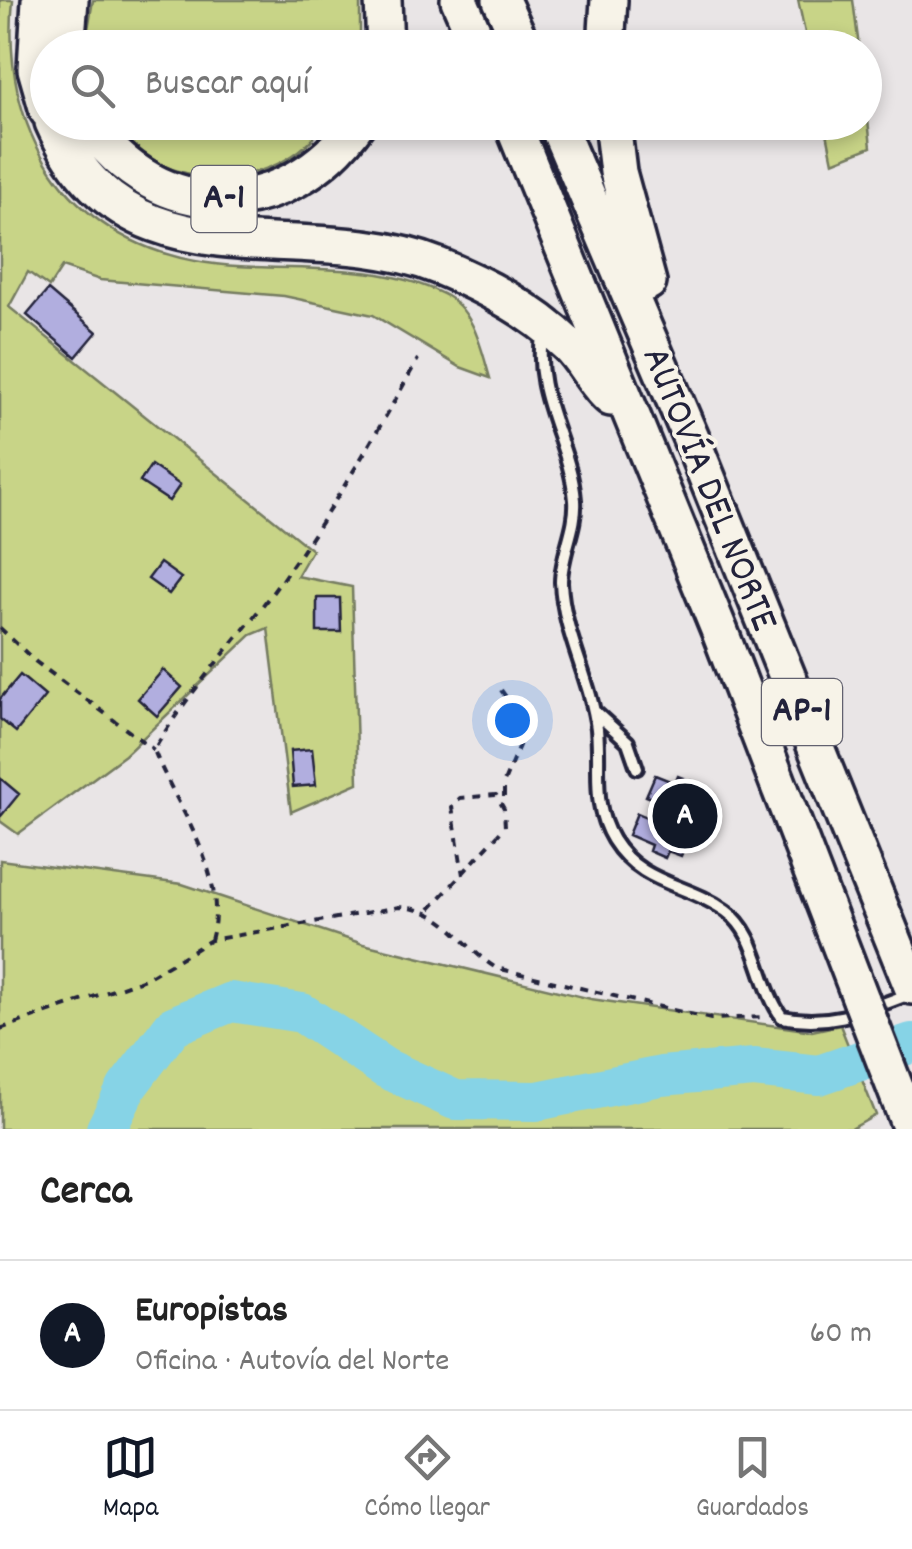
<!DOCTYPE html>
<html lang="es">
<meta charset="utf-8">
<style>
:root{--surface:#fff;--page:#f2f2f2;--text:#222;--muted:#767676;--line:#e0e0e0;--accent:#111827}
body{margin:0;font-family:Dekko,sans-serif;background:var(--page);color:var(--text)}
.you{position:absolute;left:512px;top:720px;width:35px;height:35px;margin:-25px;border:8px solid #fff;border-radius:50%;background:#1a73e8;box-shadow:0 0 0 15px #1a73e833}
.badge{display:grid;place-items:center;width:65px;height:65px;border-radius:50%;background:var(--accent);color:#fff;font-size:32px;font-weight:700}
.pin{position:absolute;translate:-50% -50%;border:5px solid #fff;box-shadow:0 2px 10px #0006}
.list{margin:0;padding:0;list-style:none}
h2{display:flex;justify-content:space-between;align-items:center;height:130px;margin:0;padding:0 40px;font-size:42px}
h2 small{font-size:32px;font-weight:400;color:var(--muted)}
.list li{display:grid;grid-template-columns:65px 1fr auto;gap:30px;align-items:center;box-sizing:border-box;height:150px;padding:0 40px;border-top:2px solid var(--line)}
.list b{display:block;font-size:38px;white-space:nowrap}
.list p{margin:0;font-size:32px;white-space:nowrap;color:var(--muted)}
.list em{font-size:32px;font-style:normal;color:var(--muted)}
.icon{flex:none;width:55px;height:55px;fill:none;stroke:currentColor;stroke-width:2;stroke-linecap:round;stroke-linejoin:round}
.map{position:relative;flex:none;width:912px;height:1129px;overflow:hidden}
.search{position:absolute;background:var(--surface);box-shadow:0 5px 15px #0003;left:30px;right:30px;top:30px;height:110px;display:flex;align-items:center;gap:25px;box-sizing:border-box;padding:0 35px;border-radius:55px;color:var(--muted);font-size:38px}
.sheet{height:280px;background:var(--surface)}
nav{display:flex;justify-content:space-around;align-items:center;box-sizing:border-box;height:140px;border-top:2px solid var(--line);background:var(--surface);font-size:28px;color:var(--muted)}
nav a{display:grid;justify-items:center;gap:5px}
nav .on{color:var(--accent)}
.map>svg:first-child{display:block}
</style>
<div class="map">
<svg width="912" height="1129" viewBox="0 0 912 1129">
<rect width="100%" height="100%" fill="#e9e5e6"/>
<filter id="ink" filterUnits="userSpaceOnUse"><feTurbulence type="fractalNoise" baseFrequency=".01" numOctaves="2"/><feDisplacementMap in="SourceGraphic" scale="20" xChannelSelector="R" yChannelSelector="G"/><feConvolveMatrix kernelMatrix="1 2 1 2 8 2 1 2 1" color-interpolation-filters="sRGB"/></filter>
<g filter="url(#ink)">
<path fill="#c8d487" stroke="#757b61" stroke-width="2.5" d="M0 0H13C0 130 66 237 195 261 275 276 366 256 443 294 474 309 481 348 490 378L460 367 373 315 284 296 100 280 62 267 49 287 28 272 9 307 312 550 297 576 352 587 358 783 291 812 268 628 251 635 125 755 18 834 0 821Z
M93 0H360V47H85Z
M798 0H853L859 47H808Z
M865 93 871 147 833 162 825 123 864 122Z
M113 123H324C282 194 156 195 113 123Z
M0 860 182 884 363 944 591 999 812 1031 840 1025 876 1115 851 1129H0Z"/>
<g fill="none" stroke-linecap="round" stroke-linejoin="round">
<path stroke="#86d3e6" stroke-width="40" d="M106 1129 127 1087 173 1026 231 1002 302 1013 385 1068 455 1100 537 1101 661 1076 754 1068 819 1075 912 1043"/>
</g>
<path fill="#b1aedf" stroke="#22223b" stroke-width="2.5" d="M48 290 97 332 76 357 27 315Z
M151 465 180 485 169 501 140 482Z
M160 563 181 578 169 594 148 579Z
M317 598H340L341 632H317Z
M163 670 182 687 157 716 138 699Z
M20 675 45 696 16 732 0 719V699Z
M312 749 316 785 293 787 290 751Z
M655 775 675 783 678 776 696 783 693 791 705 796 700 809 709 813 706 819 714 823 706 843 687 841 681 856 668 851 665 858 649 851 651 845 628 835 637 813 661 823 668 804 646 796Z
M0 778 19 794 1 816H0Z"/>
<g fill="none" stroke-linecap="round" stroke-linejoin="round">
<g stroke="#22223b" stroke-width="18">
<path id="service" d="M543 330C531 395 570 440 575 500 577 527 561 555 561 582 563 632 591 680 597 729 601 769 591 804 613 840 641 885 687 883 726 911 760 935 758 985 782 1017 831 1027 867 1010 912 993
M594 711 628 742 637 768"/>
</g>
<g stroke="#22223b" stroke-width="42">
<path id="motorway" d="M40 0 36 69 48 111
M383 0 385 48
M459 0 480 48
M501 0 523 48
M66 48 70 0
M606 48 609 0
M53 122C128 295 304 212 438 266 484 285 531 309 568 345 584 360 594 384 611 398
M88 122C158 227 288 222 358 122
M512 122 720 632 862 1002
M556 122 696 450 912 986
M612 122 618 172 648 282"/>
</g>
<path stroke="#22223b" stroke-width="4" stroke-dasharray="8 8" stroke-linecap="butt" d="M0 628 36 662 154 750
M501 690 527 726 504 782V805
M430 909 505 827 504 809 496 795 460 798 452 807 463 875
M211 940C230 874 177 809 154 750 191 686 244 634 286 574 335 505 377 433 418 359
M0 1029 145 979 211 940 399 907C452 911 455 942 496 968L711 1019 763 1017"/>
<use href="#service" stroke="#f7f3e8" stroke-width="10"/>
<use href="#motorway" stroke="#f7f3e8" stroke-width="35"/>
<g stroke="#22223b" stroke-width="42" stroke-linecap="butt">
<path id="motorway-bridge" d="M862 1002 911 1129"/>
</g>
<use href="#motorway-bridge" stroke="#f7f3e8" stroke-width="35"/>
</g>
</g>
<g text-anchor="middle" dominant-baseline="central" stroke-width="8" stroke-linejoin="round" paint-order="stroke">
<g fill="#f7f3e8" stroke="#62616f" stroke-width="2.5">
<rect x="191.5" y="166" width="65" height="66" rx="8"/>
<rect x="762" y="679" width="80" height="66" rx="8"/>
</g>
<g font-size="38" font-weight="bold" fill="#22223b">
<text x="224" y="199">A-1</text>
<text x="802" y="712">AP-1</text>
</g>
<g font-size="40" fill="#22223b" stroke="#f7f3e8">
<text transform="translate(707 490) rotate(68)">AUTOVÍA DEL NORTE</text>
</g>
</g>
</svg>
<div class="you"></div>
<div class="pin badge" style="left:685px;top:816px">A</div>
<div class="search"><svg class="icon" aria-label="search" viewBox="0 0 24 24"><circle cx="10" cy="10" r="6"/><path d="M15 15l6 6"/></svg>Buscar aquí</div>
</div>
<section class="sheet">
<h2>Cerca<small></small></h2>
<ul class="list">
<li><span class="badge">A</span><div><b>Europistas</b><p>Oficina · Autovía del Norte</p></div><em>60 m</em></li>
</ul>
</section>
<nav>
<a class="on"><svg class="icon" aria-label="map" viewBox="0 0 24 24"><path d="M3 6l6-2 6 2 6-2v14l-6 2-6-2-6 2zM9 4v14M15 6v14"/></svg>Mapa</a>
<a><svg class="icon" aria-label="directions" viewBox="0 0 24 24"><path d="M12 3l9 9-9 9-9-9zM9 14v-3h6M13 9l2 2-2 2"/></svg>Cómo llegar</a>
<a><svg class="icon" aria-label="saved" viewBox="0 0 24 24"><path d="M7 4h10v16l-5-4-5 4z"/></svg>Guardados</a>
</nav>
